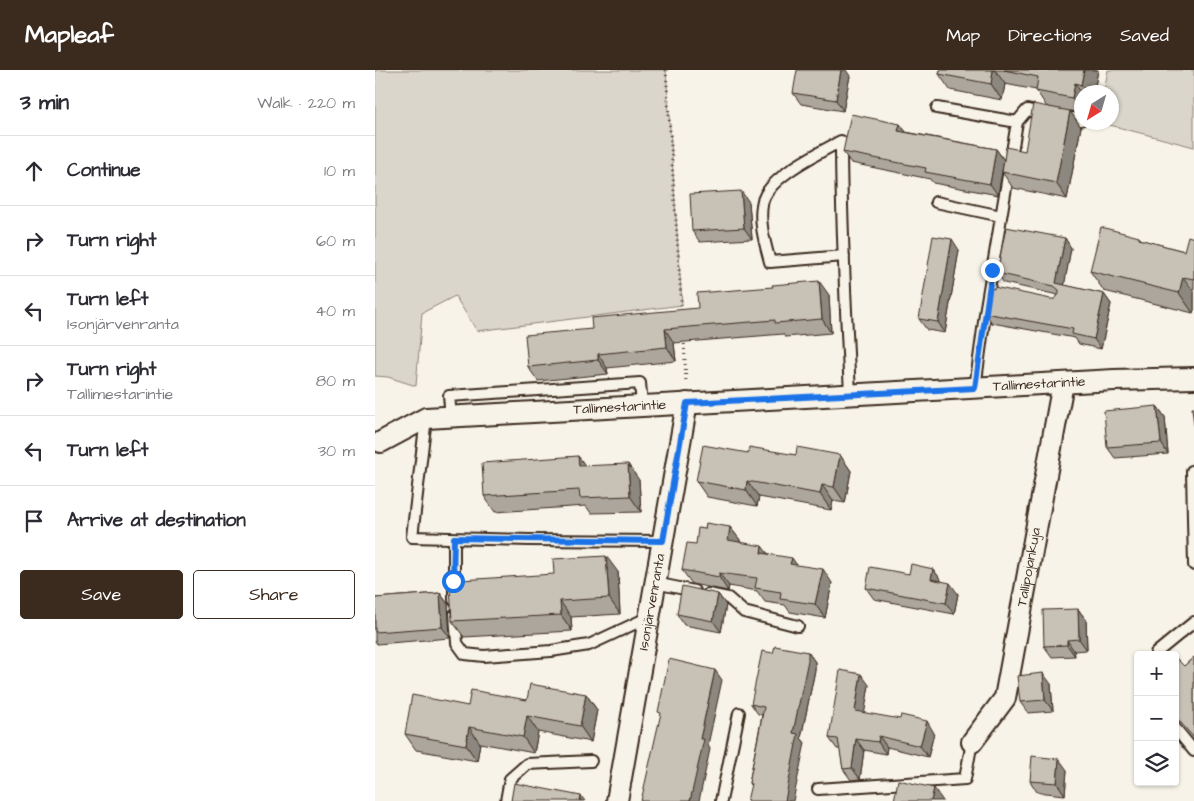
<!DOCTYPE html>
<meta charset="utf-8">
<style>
:root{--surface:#fff;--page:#f2f2f3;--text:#2b2b33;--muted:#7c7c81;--line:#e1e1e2;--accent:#3b2a1e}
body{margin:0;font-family:"Architects Daughter",sans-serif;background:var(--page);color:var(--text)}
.controls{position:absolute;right:15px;bottom:15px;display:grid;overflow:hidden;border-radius:5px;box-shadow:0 1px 4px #0004}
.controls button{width:45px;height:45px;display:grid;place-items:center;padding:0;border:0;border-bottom:1px solid var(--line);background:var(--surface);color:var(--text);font:25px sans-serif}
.compass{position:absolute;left:699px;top:15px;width:45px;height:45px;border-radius:50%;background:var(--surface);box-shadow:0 1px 4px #0004;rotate:217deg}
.stop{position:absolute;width:15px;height:15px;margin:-11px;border:4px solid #1a73e8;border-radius:50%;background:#fff}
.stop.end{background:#1a73e8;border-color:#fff;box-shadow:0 1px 5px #0008}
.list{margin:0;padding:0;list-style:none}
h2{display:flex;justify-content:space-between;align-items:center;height:65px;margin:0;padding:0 20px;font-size:21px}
h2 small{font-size:16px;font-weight:400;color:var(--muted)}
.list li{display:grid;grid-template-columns:32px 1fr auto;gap:15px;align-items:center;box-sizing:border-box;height:70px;padding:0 20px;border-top:1px solid var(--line)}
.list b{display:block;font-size:19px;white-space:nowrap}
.list p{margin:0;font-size:16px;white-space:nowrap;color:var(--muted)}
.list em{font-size:16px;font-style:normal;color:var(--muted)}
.actions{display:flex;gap:10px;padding:15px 20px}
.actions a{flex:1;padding:11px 0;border:1px solid var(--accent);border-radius:5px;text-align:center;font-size:18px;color:var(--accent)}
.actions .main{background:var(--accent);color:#fff}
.icon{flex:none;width:28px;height:28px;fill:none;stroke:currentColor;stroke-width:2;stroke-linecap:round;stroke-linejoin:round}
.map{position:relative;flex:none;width:819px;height:731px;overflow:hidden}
header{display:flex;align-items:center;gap:30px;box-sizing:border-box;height:70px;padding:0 25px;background:var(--accent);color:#fff}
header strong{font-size:24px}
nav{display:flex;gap:28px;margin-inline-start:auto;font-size:18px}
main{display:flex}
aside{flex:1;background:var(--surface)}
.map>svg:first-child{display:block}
</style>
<header>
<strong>Mapleaf</strong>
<nav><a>Map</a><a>Directions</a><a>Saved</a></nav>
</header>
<main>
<aside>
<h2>3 min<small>Walk · 220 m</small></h2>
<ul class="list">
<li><svg class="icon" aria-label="ahead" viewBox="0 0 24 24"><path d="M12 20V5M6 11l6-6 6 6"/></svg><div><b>Continue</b></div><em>10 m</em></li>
<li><svg class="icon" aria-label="right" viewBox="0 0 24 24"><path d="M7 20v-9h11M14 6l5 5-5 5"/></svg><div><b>Turn right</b></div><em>60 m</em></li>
<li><svg class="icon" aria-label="left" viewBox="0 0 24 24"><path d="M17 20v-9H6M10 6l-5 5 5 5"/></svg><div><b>Turn left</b><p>Isonjärvenranta</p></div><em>40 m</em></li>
<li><svg class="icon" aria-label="right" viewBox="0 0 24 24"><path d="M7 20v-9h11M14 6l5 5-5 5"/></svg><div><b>Turn right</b><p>Tallimestarintie</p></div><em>80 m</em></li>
<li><svg class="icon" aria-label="left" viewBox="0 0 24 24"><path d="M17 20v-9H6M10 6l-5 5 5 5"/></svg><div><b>Turn left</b></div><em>30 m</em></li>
<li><svg class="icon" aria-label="arrive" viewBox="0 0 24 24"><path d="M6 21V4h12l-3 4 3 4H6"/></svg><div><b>Arrive at destination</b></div></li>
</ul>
<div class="actions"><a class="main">Save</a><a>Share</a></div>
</aside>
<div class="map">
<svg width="819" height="731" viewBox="0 0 819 731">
<rect width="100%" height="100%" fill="#f7f3e8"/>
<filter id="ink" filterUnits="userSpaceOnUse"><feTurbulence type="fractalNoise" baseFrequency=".02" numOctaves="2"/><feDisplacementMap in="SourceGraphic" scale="10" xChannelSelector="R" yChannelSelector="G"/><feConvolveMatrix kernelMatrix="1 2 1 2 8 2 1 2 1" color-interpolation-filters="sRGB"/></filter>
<g filter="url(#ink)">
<path fill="#dbd6cb" stroke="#8b8074" d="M0 0H291L307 235 102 261 80 226 47 243 41 316 13 307 0 306Z
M733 0H819V77L727 53 736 52V22H729Z"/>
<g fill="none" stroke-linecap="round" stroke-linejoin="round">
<g stroke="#3b2a1e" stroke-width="14">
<path id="service" d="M562 38 642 52 611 237 600 318
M687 46 706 50
M642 52 652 40 670 44
M561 132 626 146
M469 186 395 192C390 173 384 154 387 135 390 108 444 83 466 71 466 155 471 240 475 324
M76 346 74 326 265 313 267 335
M51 348 37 467 154 470 288 471
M819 400 817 401 819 495
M280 513 319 521
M333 524 353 528 369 542 423 556
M79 530V469
M80 544 82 573 90 584 109 586 176 581 214 575 274 547
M781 585V583L819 552
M800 658 819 681
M443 719 590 709 597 672
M131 731 135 709 152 694 216 691
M346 731 364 643"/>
</g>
<g stroke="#3b2a1e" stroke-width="24">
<g id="minor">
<path id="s1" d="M6 372 51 348 739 310 819 308"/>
<path id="s2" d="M597 672 630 628 688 313"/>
<path id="s3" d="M242 731 312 333"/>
</g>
</g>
<path stroke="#3b2a1e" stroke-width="3" stroke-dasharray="1 4" stroke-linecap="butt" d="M291 0 307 243
M309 269 311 313"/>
<use href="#service" stroke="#f7f3e8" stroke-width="10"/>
<use href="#minor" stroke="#f7f3e8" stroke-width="20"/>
</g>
<path fill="#aca69d" stroke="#3b2a1e" d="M565 0H723L719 22H706V43L695 41 706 57 692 129 638 118 627 102 650 81 672 37 661 20 630 14 627 30 575 20 564 4Z
M475 6 468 41 426 34 418 23Z
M525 54 531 62 621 79 629 90 623 125 558 113 555 109 476 93 468 82Z
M374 132 377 169 325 172 317 161Z
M764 167 767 170 809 181 819 168V240L818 243 729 221 715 201Z
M690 168 696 178 689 215 729 224 736 234 726 279 704 274 700 268 617 253 610 243 680 229 683 225 629 213 622 203Z
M584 180 570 263 552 260 544 249Z
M454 225 456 263 410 267 408 264 299 273 301 291 232 298 233 304 163 311 153 297 217 259Z
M782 336 790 347 793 384 740 388 732 377Z
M373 383 421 385H465L476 401 470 433 458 431 456 440 384 427 382 436 332 427 321 411Z
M203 386 210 396 264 410 266 442 216 443 211 436 120 442 109 426Z
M355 457 365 470V472L422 495 457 513 450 548 415 542 410 535 390 532 382 521 354 516 353 521 317 514 307 500 321 474 330 459Z
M558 499 566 510V511L583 524 579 544 499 529 491 518 534 504Z
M243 502 245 544 196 547 197 561 89 567 77 551Z
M65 523 73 534 75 568 2 574 0 571V528Z
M343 524 351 535 346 562 309 555 302 544Z
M703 539 711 550 712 580 699 581 700 586 677 587 669 576Z
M433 582 440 592V600L426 668 430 673 375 715 374 713 387 645 383 644 376 634 398 583Z
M819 587V671L803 652H800V589L809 596Z
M676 614 678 641 653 643 645 632Z
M494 615 489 643 559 663 553 687 512 677 511 684 489 680 485 709 476 710 468 699 465 679H462L454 668Z
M211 624 222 640 216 672 163 662 159 683 105 673 102 691 41 680 30 664 93 636Z
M692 700 690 725 662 722 655 711Z"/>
<path fill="#8c877f" stroke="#3b2a1e" d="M466 0H471L475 6 468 41 461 30Z
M618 0H620L630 14 627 30 616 14Z
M709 0H723L719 22H712L706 15Z
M700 13 706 23V41L697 28Z
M695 41 706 57 692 129 681 113Z
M525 54 533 65 523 61Z
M621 79 629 90 623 125 615 114Z
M366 121 374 132 377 169 369 158Z
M690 168 696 178 688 223 681 213Z
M577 169 584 180 570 263 563 252Z
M808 207 819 222V240L818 243 804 223Z
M444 211 454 225 456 263 447 249Z
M729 224 736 234 726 279 719 269Z
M290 259 299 273 301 291 292 277Z
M223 284 232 298 233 304 223 290Z
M782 336 790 347 793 384 786 373Z
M465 385 476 401 470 433 459 417Z
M203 386 215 402 204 396Z
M253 394 264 410 266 442 255 426Z
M372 411 384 427 382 436 371 420Z
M447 415 458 431 456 440 445 424Z
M355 457 365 470 363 484 353 470Z
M387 476 397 489 386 483Z
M231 486 243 502 245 544 234 528Z
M417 488 426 501 415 494Z
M448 499 457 513 450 548 440 534Z
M558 499 566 510 564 520 556 509Z
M344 503 354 516 353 521 344 507Z
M575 513 583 524 579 544 571 533Z
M65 523 73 534 75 568 67 557Z
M343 524 351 535 346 562 338 551Z
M185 531 196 547 197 561 186 545Z
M703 539 711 550 712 580 704 569Z
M692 570 699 581 700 586 692 575Z
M433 582 440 592V600L426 668 430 673 418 731H410L418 663Z
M340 600 347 610 333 675 335 679 324 731H315L325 669Z
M668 603 676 614 678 641 670 630Z
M486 604 494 615 488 652 480 641Z
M211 624 222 640 216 672 205 656Z
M152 646 163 662 159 683 148 667Z
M552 651 559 663 553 687 545 676Z
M94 657 105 673 102 691 91 675Z
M504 666 512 677 511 684 503 672Z
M481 669 489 680 485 709 477 698Z
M684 689 692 700 690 725 682 713Z
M559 718 568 731H556Z
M206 726 210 731H205Z"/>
<path fill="#c8c1b6" stroke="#3b2a1e" d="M422 0H466L461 30 418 23Z
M565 0H618L616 14 564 4Z
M629 0H709L706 15 700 13 697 28 661 21 663 7Z
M658 34 695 41 681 113 627 102 631 77 650 81Z
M476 44 525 54 523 61 621 79 615 114 550 102 551 98 468 82Z
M366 121 369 158 317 161 315 124Z
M631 157 690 168 681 213 729 224 719 269 697 264 698 259 610 243 615 218 619 219V217L676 229H680L684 224V220L679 216 622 203Z
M726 157 764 167V169L809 181 813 166 819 168V209L808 207 804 223 715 201Z
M558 166 577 169 563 252 544 249Z
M444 211 447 249 400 253V250L290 259 292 277 223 284V290L153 297 150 265 217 259 216 248 323 238 322 223 398 217 397 215Z
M782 336 786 373 732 377 729 341Z
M817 338H819V355Z
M328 375 373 383 374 377 421 385 422 377 465 385 459 417 447 415 445 424 372 411 371 420 321 411Z
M203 386 204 396 253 394 255 426 205 428 204 420 109 426 107 393Z
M331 453 355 457 353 470 387 476 386 483 417 488 415 494 448 499 440 534 405 529 406 522 380 518 382 508 344 503V507L307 500 312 473 321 474 323 458 330 459Z
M231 486 234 528 185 531 186 545 77 551 75 517 86 516V510L179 504 178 489Z
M536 494 558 499 556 509 575 513 571 533 491 518 495 497 534 504Z
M307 516 343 524 338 551 302 544Z
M65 523 67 557 0 562V528Z
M703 539 704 569 692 570V575L669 576 668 540Z
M400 576 433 582V590L418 663 423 664 410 731H372L376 714 374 713 389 637 376 634 387 581 398 583Z
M819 587V668L800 646V589L801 588 809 596Z
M294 589 340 600 325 669H329L315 731H266L286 643 283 642Z
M465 600 486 604 480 641 525 649 526 645 552 651 545 676 504 666 503 672 481 669 477 698 468 699 463 669 454 668Z
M668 603 670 630 645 632 642 606Z
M155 614 211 624 205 656 152 646 148 667 94 657 91 675 30 664 37 625 93 636 96 620 152 630Z
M657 686 684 689 682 713 655 711Z
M523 710 559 718 556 731H519Z
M139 713 206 726 205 731H136Z"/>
</g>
<g fill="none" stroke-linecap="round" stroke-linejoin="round" filter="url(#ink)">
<path stroke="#1a73e8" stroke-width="6" d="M78 511 79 468 288 471 312 333 600 318 617 200"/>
</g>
<g text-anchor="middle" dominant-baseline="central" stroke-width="4" stroke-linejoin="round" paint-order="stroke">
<g font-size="14" fill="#3b2a1e" stroke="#f7f3e8">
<text stroke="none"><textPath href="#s1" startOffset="665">Tallimestarintie</textPath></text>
<text stroke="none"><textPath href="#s1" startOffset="245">Tallimestarintie</textPath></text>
<text stroke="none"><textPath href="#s2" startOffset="188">Tallipojankuja</textPath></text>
<text stroke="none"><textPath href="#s3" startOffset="202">Isonjärvenranta</textPath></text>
</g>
</g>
</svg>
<div class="controls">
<button>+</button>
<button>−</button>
<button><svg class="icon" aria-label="layers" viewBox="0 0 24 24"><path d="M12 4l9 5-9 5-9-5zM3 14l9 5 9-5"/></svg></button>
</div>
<svg class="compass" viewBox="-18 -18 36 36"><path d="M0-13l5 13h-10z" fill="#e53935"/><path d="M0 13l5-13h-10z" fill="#7c7c81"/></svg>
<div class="stop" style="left:78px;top:511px"></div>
<div class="stop end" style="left:617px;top:200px"></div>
</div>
</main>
